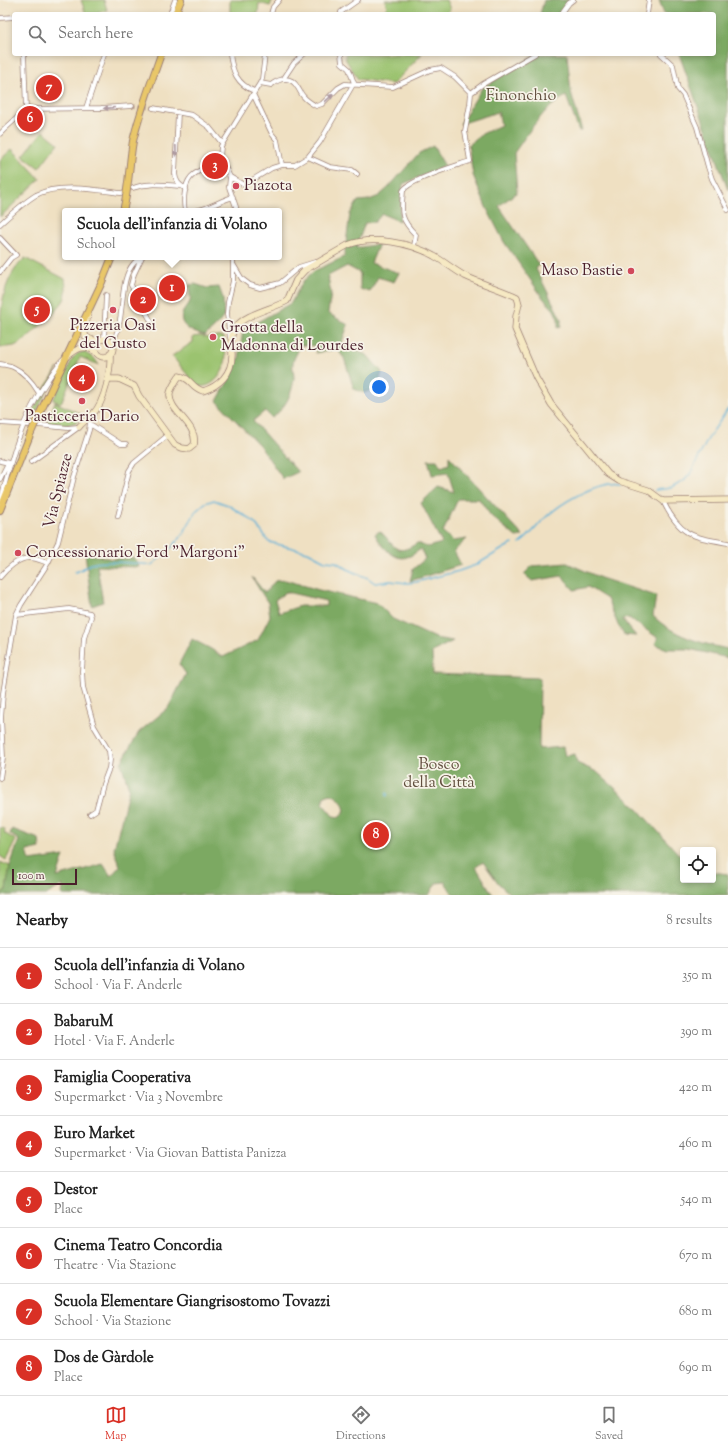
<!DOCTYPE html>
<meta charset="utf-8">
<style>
:root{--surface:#fff;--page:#f2f2f2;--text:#222;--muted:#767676;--line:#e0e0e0;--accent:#d93025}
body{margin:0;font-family:"Sorts Mill Goudy",serif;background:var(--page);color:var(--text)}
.controls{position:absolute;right:12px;bottom:12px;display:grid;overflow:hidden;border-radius:4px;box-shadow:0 2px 6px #0003}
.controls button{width:36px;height:36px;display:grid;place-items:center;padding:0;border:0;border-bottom:1px solid var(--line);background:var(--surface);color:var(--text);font:20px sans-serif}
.scale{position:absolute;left:12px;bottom:10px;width:65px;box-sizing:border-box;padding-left:4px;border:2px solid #4a1f2b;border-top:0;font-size:11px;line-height:14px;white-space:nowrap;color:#4a1f2b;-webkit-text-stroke:3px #f7f3e8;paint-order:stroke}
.you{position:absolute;left:379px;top:387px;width:14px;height:14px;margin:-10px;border:3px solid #fff;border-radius:50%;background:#1a73e8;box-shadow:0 0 0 6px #1a73e833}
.badge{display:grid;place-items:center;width:26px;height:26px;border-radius:50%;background:var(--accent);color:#fff;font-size:13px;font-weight:700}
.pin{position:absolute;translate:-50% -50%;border:2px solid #fff;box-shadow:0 1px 4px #0006}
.popup{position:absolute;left:62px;top:208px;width:220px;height:52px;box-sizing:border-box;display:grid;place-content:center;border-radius:4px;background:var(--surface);filter:drop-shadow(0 1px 3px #0005);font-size:13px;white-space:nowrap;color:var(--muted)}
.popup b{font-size:15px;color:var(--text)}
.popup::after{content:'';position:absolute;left:50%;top:100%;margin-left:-8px;border:8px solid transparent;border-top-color:var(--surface)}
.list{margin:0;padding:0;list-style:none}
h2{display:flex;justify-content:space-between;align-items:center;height:52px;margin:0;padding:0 16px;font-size:17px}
h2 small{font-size:13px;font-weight:400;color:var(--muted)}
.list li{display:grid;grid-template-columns:26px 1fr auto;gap:12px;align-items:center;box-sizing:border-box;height:56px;padding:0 16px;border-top:1px solid var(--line)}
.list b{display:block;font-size:15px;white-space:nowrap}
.list p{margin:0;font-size:13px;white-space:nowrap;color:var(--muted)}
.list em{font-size:13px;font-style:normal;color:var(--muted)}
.icon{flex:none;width:22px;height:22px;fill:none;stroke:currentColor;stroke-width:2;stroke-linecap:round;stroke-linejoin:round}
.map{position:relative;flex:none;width:728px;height:895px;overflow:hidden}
.search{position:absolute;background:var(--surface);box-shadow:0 2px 6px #0003;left:12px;right:12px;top:12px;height:44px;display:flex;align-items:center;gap:10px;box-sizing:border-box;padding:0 14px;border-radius:4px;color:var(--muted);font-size:15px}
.sheet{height:500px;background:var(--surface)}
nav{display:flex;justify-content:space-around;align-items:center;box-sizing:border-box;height:56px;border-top:1px solid var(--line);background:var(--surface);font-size:11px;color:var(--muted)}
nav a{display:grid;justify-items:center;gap:2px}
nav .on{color:var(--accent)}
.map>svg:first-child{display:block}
</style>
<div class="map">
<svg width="728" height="895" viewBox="0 0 728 895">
<rect width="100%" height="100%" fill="#f7f3e8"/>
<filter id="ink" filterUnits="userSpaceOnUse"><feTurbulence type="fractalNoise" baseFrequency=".025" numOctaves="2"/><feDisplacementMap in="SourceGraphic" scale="8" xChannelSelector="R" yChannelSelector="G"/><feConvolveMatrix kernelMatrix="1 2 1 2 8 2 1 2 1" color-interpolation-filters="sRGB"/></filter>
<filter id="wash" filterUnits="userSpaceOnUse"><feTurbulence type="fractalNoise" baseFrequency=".012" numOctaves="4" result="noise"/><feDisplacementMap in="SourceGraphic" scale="16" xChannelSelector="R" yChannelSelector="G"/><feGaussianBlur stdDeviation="0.9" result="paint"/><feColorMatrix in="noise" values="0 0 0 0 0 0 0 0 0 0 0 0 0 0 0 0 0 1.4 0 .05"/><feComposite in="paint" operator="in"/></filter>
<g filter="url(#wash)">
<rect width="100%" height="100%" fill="#efe0c2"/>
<path fill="#9bc36f" stroke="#72714d" d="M81 0H104L107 10 95 14H86Z
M230 0H271L272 1 270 6 259 3 258 14H230Z
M385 0H446L450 9 447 14H381L387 7Z
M345 54H422L393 84 358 79 346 60Z
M43 131 58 143 39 168 23 156Z
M12 149 40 179 0 217V160Z
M25 258 65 279C66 286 67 294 64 300 59 309 23 344 14 346 10 347 5 347 1 347H0C0 313 0 281 25 258Z
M200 336 208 338 210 336 224 337C224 345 227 356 225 363 223 375 210 391 196 385L172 356 193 342V337Z
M86 351 85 353 94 358 99 365 80 357 62 401 60 403 53 400 73 358 77 354Z
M58 368 32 421H30L29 417C32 410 39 402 41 394Z
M55 402 85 416 83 418C72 426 60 427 47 423Z
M0 827 5 829 4 833 16 840 6 860 0 856Z
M0 862 10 866 6 890 0 894Z"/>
<path fill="#7ca962" stroke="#636446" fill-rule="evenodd" d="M544 0H571L562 14H540Z
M659 0H728V190L679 54H714V14H664Z
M537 54H567L571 92 582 131H579L566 96C543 108 529 132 514 153L517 192 499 206 539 265 536 269 561 319V327L558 328V319L554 310 543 298 504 242 486 207 473 175 468 145 482 134 501 125 498 112 460 124 482 88Z
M433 146 445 166 403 184 399 221 382 214 375 222 365 223 356 248 379 244 371 263 399 273 394 282 378 277 370 292 360 289V273L347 266 328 276 331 294 328 313 348 325 341 345 367 355 382 372 377 388 364 393 354 389 344 358 337 349 316 353V346L299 345C299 352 294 356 293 363 292 367 294 373 294 378 292 395 285 408 272 418L265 411 253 421 298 472 283 479 260 446 217 401 231 376 239 358 243 330 291 303 303 281 314 271 344 257 350 214 358 201 369 200 379 196 388 188 419 153Z
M195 284 207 288 219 287 223 298 224 316 218 324 205 336C194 333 176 326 183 312 185 308 189 305 190 301 191 297 189 290 189 285Z
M449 456 523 536 516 537 491 516 479 499H458L443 532 453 541 467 539 454 551 461 565 410 581 413 569 425 559 421 549C416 552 412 556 407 557 394 562 380 544 375 534L380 531C395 545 395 558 417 543L427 547 442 543 421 503 438 487 454 492 448 473 432 475 428 460H437L441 467 449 464Z
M85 553 112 559 135 558 139 567 97 566 103 602 92 606Z
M567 563 601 578 656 596 653 616C674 636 700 643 728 649V658L689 649H667L655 644 658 638 629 618 622 619 636 636 624 635 618 625 607 599 588 587 574 590 562 576 532 581 524 574 532 566Z
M252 577 265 593 275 581 285 580 319 590 377 603 393 619 435 638 453 641 432 652 433 674 540 678 539 749 563 747 565 756 575 754 577 763 597 772 634 805 683 859V880H713V872L728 874V895H511L499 884 483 862 476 867 493 895H456L452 893 445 882 436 883 429 895H62L63 885 46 895H0V894L6 890 10 866 19 840 10 834 12 829 39 839 40 848 27 851 30 861 64 856 57 877 103 864 111 876 120 866 114 849 129 788 121 763 139 732 168 708 186 674 179 664 192 639 211 649 223 657 258 640 270 616 268 603 259 589ZM286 592 326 601V606H300L279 613 275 600ZM331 794C340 798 343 802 345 811L340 817 333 816 323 804 325 796Z"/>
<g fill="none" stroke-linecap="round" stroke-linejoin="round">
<path stroke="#5bb0d7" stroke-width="1.5" d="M655 490 671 488 684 481 690 474 709 437 728 409
M520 543C529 537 536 527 544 519 559 504 598 480 620 484
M75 572C82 571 87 564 95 563 112 560 134 563 152 565L174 545 183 534 196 511 205 503 214 500 228 505 250 519 255 523 269 542 308 552 325 561 336 562 351 571 368 578 375 583 390 581 407 583 416 582 459 571 476 565 506 547 513 544
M387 793V796"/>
</g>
</g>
<g filter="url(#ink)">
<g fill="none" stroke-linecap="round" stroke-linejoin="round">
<path stroke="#ceb9a4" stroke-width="4" stroke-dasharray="4 2" stroke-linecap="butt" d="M132 106 153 108"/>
<g stroke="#9c8076" stroke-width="5.5">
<path id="street" d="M170 14 175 0
M271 14 273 7 279 0
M341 14V12L358 0
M561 14 569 3 573 0
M647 14 649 0
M0 18 14 17
M24 54 26 109
M230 54C232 71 237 84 254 91
M661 54 673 65 678 89 683 95 697 127 708 167 712 179 728 210
M284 78 294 63 304 54
M260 83 271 85C280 78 291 75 298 88 300 91 301 94 303 96 307 101 311 103 316 106L322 104 338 88 345 84 393 87 430 70 441 68 455 77 471 93 483 84 535 54
M253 94 272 134 277 140 282 165
M86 108 104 54
M153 108 192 115 209 127 222 143
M26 109 101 108 132 106
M178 112 175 174C176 182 179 185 186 189
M0 134C8 125 18 118 26 109
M308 157 330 167 352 170 357 174
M230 177 244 185 272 168 282 165H295L308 157 320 142 354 83 349 69 342 63 341 54
M133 188C149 182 164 185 181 186
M185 211C183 201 184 185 191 177 198 170 210 165 219 160L220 157
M194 211C209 209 219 201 233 197
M236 211V207L229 187 230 177 220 157 221 146 260 83 262 79 265 54
M0 224C11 214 23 203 36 195 58 183 97 190 121 193
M0 238 16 255 11 258 0 272
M414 246 416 235C400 219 401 213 403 191 408 180 456 166 470 161L465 131 470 104 471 93
M142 257 134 274 131 285 152 323
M233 264 242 279 250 285 260 288 280 283 299 267 315 262
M230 338 227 314 228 302 233 281V257
M104 339 106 295
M111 344C127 323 117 281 134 263 136 260 139 259 142 257
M0 364C4 365 9 365 13 367 24 372 33 383 39 393
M0 423 30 425
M90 424 121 444H126
M38 425 68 428 78 427
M0 461 9 463
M31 462 79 427
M0 479 8 463
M663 501C680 536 692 537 728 543
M0 503C11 460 21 419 47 381 52 374 57 365 64 359
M118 516 129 471 134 463 168 435
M0 577C6 569 19 558 29 558 36 558 42 561 48 563
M16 615 69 609 90 613 91 617 84 638 82 671 83 687 94 726 109 751 110 760 109 768 103 784 96 810 90 814
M0 778 3 757 1 718 3 693 16 615 21 605 48 563 58 542 74 477 89 430 91 415"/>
</g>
<g stroke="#9c8076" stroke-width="7">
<path id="secondary" d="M88 314 85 330V336C90 340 94 341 100 340
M95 348a9 9 0 1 1 18 0a9 9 0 1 1-18 0Z
M67 357C77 348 84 344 96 352
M108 379H119L134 386 139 396 175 445 182 448 189 449 194 445C199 424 167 411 170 393 171 388 176 381 179 376 192 378 190 387 203 391 219 386 232 374 232 355 232 346 229 337 235 328 244 314 272 309 287 301L296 280 305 270 348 245C371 235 412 243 434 256 445 262 454 270 465 276 482 284 500 289 517 297L519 304 516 316 515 329 536 378 551 404 608 474 619 481 648 490 663 501 728 500
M79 427C83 422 89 418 93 414 105 401 111 371 110 354"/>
</g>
<g stroke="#9c8076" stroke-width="8">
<path id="primary" d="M175 14 181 0
M123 211C129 188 129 164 133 141 140 111 151 83 161 54
M38 417 102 282 112 257
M0 510 30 435"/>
</g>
<use href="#street" stroke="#fff" stroke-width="4"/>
<use href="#secondary" stroke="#f6e9c3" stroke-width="5.5"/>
<use href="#primary" stroke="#e9c769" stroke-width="6"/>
<g stroke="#9c8076" stroke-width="8" stroke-linecap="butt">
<path id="primary-bridge" d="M30 435 38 417"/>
</g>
<use href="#primary-bridge" stroke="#e9c769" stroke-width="6"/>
</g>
<defs><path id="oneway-solid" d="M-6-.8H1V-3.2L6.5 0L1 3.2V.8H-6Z"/></defs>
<g fill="#ae9aa0">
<use href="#oneway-solid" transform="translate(329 98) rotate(-43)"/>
<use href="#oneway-solid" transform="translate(109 108) rotate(175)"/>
<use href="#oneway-solid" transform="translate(176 151) rotate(89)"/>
</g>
</g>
<g fill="#d1495b" stroke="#f7f3e8" stroke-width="1.5">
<circle cx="236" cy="186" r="4"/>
<circle cx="631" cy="271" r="4"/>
<circle cx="113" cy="310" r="4"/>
<circle cx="213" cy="337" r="4"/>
<circle cx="82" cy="401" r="4"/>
<circle cx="18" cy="553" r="4"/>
</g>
<g text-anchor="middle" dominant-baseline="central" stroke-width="3.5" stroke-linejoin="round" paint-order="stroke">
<g font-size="16" fill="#62503f" stroke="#f7f3e8">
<text x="521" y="96">Finonchio</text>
<text x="439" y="765">Bosco<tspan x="439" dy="18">della Città</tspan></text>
</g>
<g font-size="16" fill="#4a1f2b" stroke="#f7f3e8" text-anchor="start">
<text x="244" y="186">Piazota</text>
<text x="623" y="271" text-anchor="end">Maso Bastie</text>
<text x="113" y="326" text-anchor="middle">Pizzeria Oasi<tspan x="113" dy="18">del Gusto</tspan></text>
<text x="221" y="328">Grotta della<tspan x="221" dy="18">Madonna di Lourdes</tspan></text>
<text x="82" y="417" text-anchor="middle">Pasticceria Dario</text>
<text x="26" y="553">Concessionario Ford "Margoni"</text>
</g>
<g font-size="16" fill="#4a1f2b" stroke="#f7f3e8">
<text transform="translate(59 491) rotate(-76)">Via Spiazze</text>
</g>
</g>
</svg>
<div class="controls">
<button><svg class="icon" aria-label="locate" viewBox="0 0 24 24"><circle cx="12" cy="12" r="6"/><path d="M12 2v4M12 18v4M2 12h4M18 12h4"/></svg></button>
</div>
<div class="scale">100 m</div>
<div class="you"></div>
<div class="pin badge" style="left:172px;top:288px">1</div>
<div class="popup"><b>Scuola dell'infanzia di Volano</b>School</div>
<div class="pin badge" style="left:143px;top:300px">2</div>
<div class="pin badge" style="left:215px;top:166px">3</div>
<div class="pin badge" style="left:82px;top:378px">4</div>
<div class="pin badge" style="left:37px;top:310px">5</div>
<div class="pin badge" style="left:30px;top:119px">6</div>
<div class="pin badge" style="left:49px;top:88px">7</div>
<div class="pin badge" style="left:376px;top:835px">8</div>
<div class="search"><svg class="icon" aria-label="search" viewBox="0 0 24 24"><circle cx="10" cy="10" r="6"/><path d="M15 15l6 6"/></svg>Search here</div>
</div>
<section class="sheet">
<h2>Nearby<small>8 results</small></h2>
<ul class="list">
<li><span class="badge">1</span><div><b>Scuola dell'infanzia di Volano</b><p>School · Via F. Anderle</p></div><em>350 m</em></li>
<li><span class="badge">2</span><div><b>BabaruM</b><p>Hotel · Via F. Anderle</p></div><em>390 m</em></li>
<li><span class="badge">3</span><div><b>Famiglia Cooperativa</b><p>Supermarket · Via 3 Novembre</p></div><em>420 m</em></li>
<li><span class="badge">4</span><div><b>Euro Market</b><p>Supermarket · Via Giovan Battista Panizza</p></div><em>460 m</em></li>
<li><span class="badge">5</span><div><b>Destor</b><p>Place</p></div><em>540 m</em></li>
<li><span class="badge">6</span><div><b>Cinema Teatro Concordia</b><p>Theatre · Via Stazione</p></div><em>670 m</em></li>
<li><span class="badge">7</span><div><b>Scuola Elementare Giangrisostomo Tovazzi</b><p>School · Via Stazione</p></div><em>680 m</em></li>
<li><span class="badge">8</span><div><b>Dos de Gàrdole</b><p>Place</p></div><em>690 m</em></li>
</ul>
</section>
<nav>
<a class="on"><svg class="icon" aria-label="map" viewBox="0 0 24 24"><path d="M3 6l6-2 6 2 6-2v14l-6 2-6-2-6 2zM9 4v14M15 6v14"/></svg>Map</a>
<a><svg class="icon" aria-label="directions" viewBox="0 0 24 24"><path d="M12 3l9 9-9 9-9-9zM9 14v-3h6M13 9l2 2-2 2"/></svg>Directions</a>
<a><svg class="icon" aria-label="saved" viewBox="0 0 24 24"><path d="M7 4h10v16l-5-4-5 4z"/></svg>Saved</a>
</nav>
